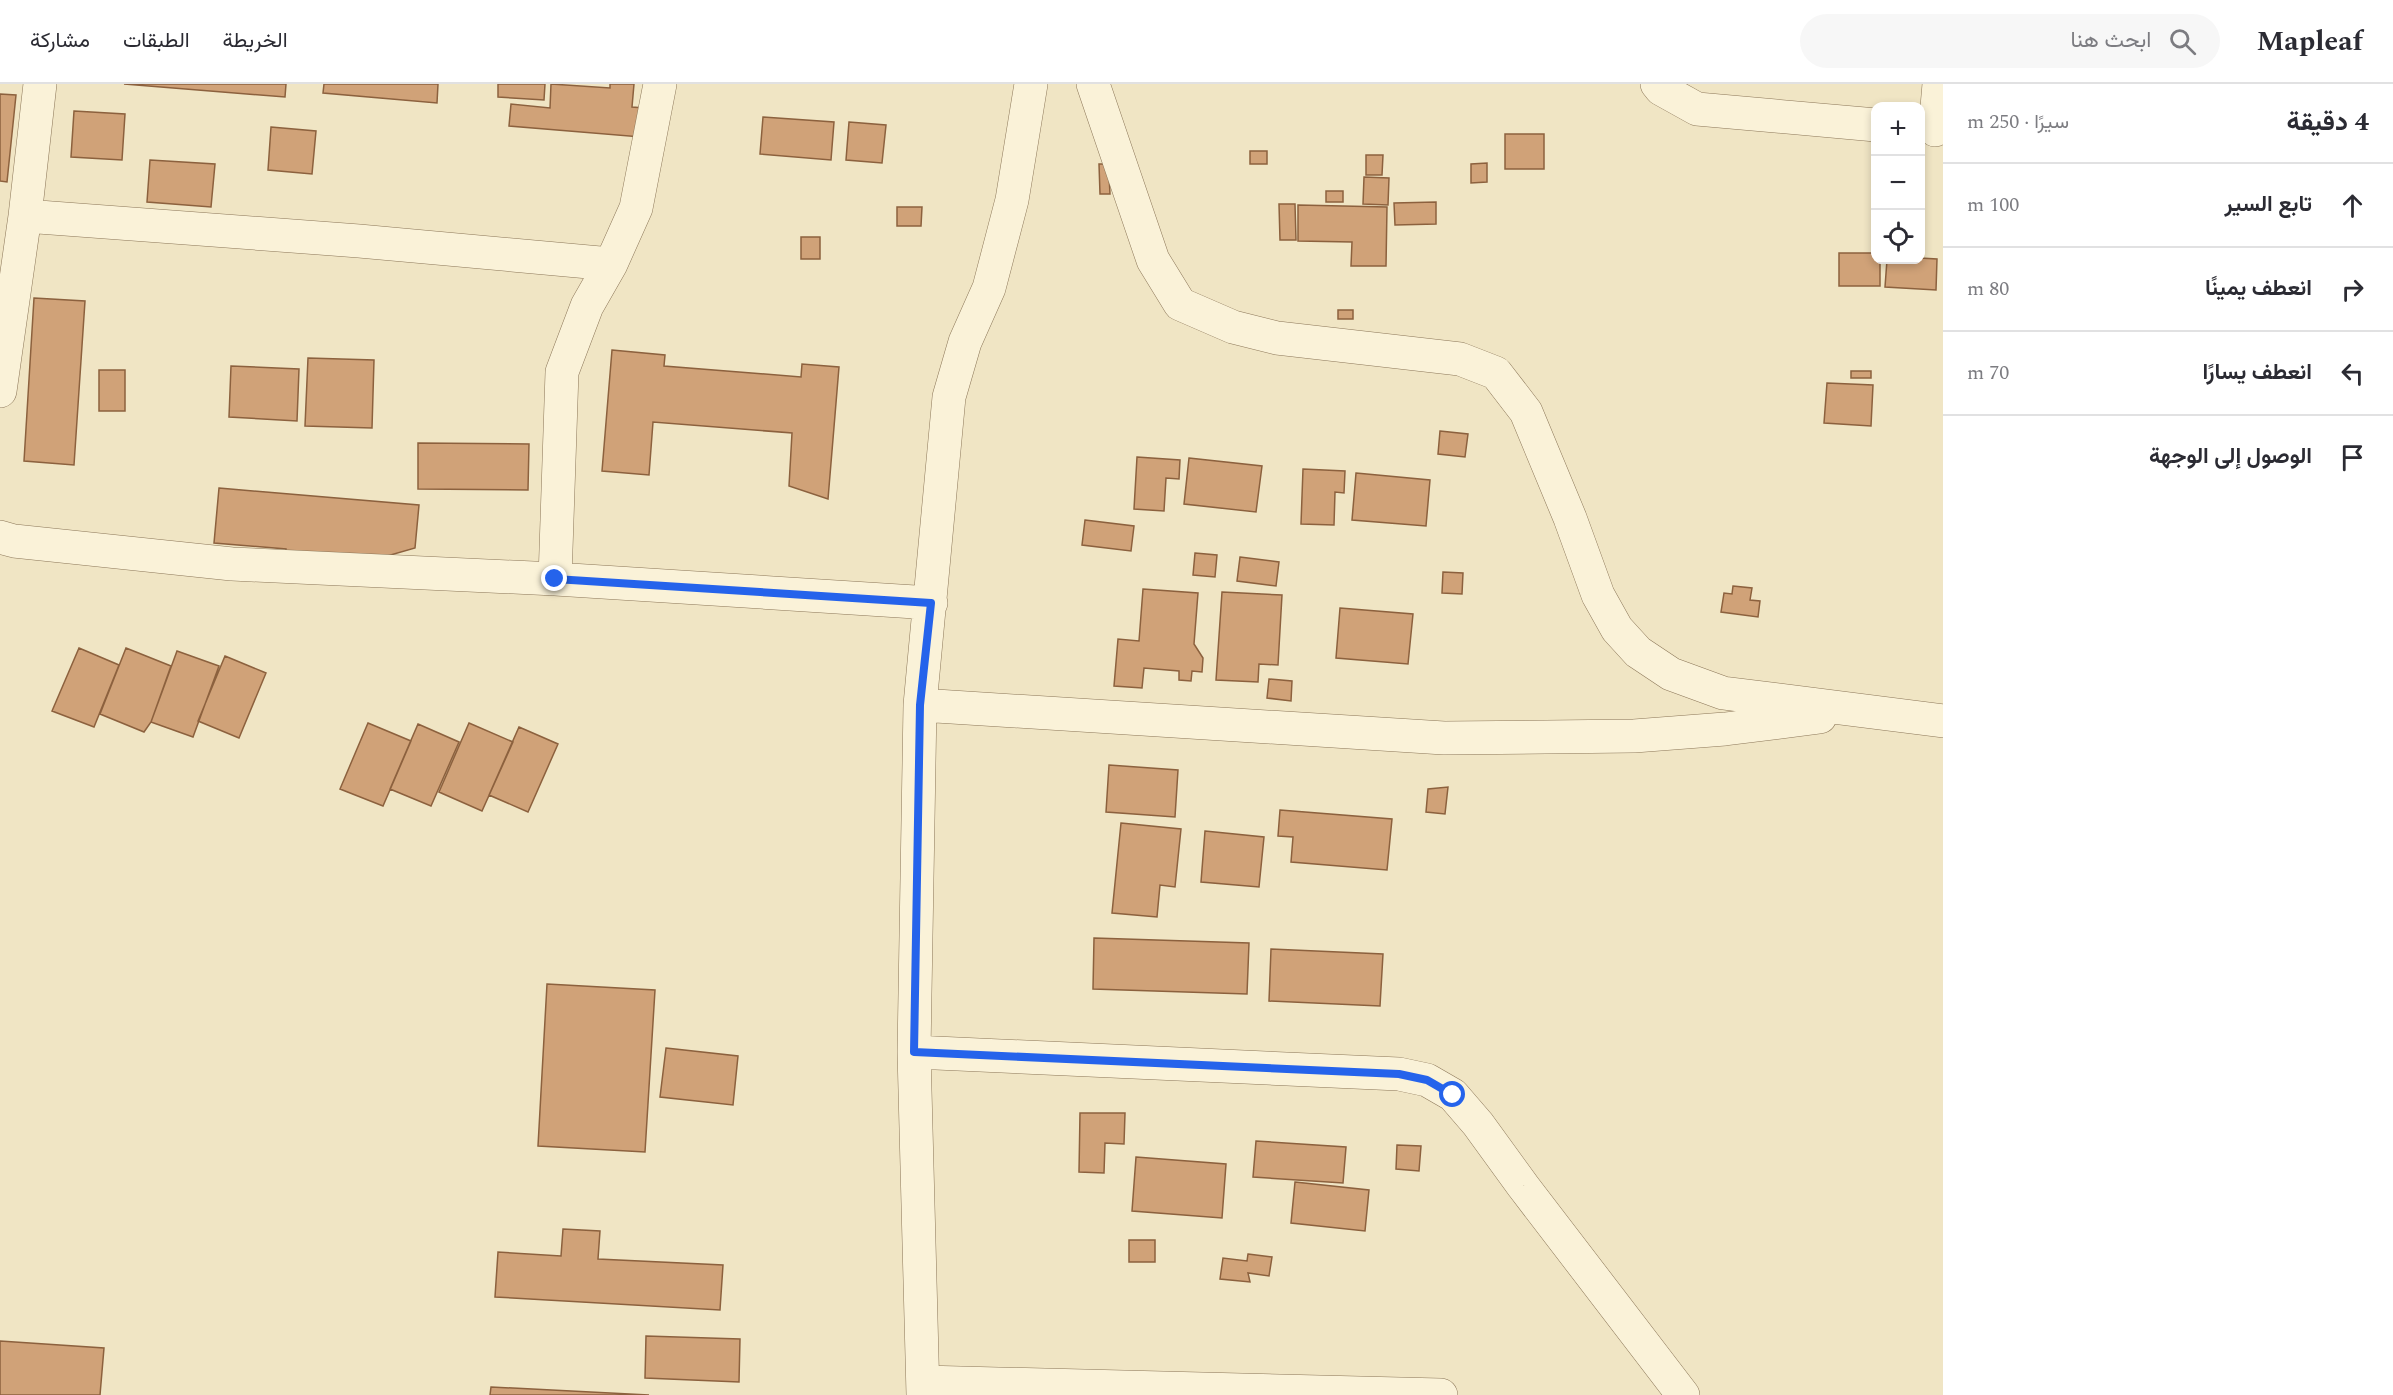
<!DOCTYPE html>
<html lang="ar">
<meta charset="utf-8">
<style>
:root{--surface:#fff;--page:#f7f7f7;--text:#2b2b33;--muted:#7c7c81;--line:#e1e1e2}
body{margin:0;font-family:Spectral,Vazirmatn,serif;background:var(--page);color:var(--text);direction:rtl}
.controls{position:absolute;right:18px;top:18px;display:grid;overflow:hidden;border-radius:12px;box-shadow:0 3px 9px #0003}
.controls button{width:54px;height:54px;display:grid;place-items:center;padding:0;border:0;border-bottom:2px solid var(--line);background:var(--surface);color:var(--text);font:30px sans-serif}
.stop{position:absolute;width:18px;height:18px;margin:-14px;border:4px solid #2563eb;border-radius:50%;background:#fff}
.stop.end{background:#2563eb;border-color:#fff;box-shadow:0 2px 6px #0008}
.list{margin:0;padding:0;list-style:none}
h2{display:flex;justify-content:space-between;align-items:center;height:78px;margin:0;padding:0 24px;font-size:26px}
h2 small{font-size:20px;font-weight:400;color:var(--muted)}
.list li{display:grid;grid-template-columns:39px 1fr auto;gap:18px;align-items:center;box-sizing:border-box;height:84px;padding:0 24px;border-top:2px solid var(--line)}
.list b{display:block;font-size:22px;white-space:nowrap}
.list em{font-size:20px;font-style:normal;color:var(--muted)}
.icon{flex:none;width:33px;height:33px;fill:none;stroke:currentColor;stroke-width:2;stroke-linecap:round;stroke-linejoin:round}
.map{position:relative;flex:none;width:1943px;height:1311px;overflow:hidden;direction:ltr}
header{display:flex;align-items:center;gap:36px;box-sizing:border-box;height:84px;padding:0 30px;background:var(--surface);border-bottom:2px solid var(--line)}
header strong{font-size:28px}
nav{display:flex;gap:33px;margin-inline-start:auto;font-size:21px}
.search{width:420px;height:54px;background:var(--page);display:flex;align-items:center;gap:15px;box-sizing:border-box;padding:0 21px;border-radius:33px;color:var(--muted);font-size:22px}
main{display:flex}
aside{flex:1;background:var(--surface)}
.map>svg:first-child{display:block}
</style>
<header>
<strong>Mapleaf</strong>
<div class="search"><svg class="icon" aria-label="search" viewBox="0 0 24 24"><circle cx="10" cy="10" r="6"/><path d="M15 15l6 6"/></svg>ابحث هنا</div>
<nav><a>الخريطة</a><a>الطبقات</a><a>مشاركة</a></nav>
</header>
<main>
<aside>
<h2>4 دقيقة<small>سيرًا · 250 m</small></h2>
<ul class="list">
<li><svg class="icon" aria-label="ahead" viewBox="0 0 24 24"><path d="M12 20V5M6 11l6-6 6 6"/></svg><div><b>تابع السير</b></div><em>100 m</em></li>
<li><svg class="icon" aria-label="right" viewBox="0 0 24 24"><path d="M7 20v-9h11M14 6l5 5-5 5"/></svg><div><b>انعطف يمينًا</b></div><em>80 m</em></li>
<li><svg class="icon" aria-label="left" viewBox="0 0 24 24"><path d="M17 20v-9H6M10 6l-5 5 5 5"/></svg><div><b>انعطف يسارًا</b></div><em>70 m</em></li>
<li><svg class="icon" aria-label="arrive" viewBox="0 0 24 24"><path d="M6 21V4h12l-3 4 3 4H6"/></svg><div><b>الوصول إلى الوجهة</b></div></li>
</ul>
</aside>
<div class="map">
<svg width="1943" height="1311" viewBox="0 0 1943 1311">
<rect width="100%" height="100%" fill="#f0e5c4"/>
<path fill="#d0a278" stroke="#8c613e" stroke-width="1.5" d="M124 0H286L285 13Z
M324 0H438L437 19 323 9Z
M498 0H545L544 16 498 13Z
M551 0 610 4V0H634L632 23 644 24 641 53 509 42 511 20 550 24Z
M0 10 16 11 7 98 0 97Z
M74 27 125 30 122 76 71 73Z
M763 33 834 38 831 76 760 70Z
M849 38 886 41 882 79 846 76Z
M271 43 316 47 312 90 268 86Z
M1505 50H1544V85H1505Z
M1250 67H1267V80H1250Z
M1366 71H1383L1382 91H1366Z
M150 76 215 80 211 123 147 118Z
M1487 79V98L1471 99V80Z
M1099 80H1118L1109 91 1110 110H1100Z
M1364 93 1389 94 1388 121 1363 120Z
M1326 107H1343V118H1326Z
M1436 118V140L1395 141 1394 119Z
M1279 120H1295L1296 156H1280Z
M1298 121 1387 123 1386 182H1351L1352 158 1298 157Z
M897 123H922L921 142H897Z
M801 153H820V175H801Z
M1839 169H1876V176H1880V202H1839Z
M1920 174 1937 175 1936 206 1885 203 1887 176Z
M34 214 85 217 74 381 24 377Z
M1338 226H1353V235H1338Z
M612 266 665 271 664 282 801 293 802 280 839 283 828 415 789 402 792 349 653 338 649 391 602 387Z
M308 274 374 276 372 344 305 342Z
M231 282 299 285 297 337 229 333Z
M99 286H125V327H99Z
M1851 287H1871V294H1851Z
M1827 299 1873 301 1871 342 1824 339Z
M1440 347 1468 350 1465 373 1438 370Z
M418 359 529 360 528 406 418 405Z
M1137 373 1180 376 1179 395 1166 394 1164 427 1134 425Z
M1189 374 1262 382 1256 428 1184 420Z
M1303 385 1345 387 1344 409 1335 408 1334 441 1301 440Z
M1356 389 1430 396 1426 442 1352 436Z
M219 404 419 421 415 464 342 485 285 480 286 465 214 459Z
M1085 436 1134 442 1131 467 1082 461Z
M1195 469 1217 471 1215 493 1193 491Z
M1240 473 1279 478 1276 502 1237 497Z
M1443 488 1463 489 1462 510 1442 509Z
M1733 502 1752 504 1750 516 1760 517 1758 533 1721 528 1724 509 1732 510Z
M1143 505 1198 509 1194 560 1203 574 1202 588 1192 587 1191 597 1179 596V587L1144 584 1142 604 1114 602 1118 555 1139 557Z
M1222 508 1282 511 1278 581 1259 580 1258 598 1216 596Z
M1340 524 1413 530 1408 580 1336 574Z
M79 564 119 581 94 643 52 627Z
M126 564 171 582 151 638 144 648 100 630Z
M177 567 219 582 193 653 151 638Z
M225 572 266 589 239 654 198 637Z
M1269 595 1292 597 1291 617 1267 614Z
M368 639 411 657 383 722 340 705Z
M469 639 513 658 482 727 439 708Z
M418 640 459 658 431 722 390 705Z
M519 643 558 660 528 728 489 711Z
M1109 681 1178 686 1175 733 1106 728Z
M1448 703 1445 730 1426 728 1428 705Z
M1280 726 1392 735 1387 786 1291 778 1293 753 1278 752Z
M1121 739 1181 745 1175 803 1160 801 1157 833 1112 829Z
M1205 747 1264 753 1259 803 1201 798Z
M1094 854 1249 859 1247 910 1093 905Z
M1271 865 1383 870 1380 922 1269 917Z
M547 900 655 906 645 1068 538 1062Z
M666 964 738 972 733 1021 660 1013Z
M1080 1029H1125L1124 1060 1105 1059 1104 1089 1079 1088Z
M1256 1057 1346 1063 1343 1099 1253 1093Z
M1397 1061 1421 1062 1419 1087 1396 1085Z
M1136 1073 1226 1080 1222 1134 1132 1127Z
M1295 1098 1369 1106 1365 1147 1291 1139Z
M563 1145 600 1147 598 1175 723 1181 720 1226 495 1213 498 1168 561 1172Z
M1129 1156H1155V1178H1129Z
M1248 1170 1272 1173 1269 1192 1248 1189 1250 1198 1220 1195 1223 1174 1247 1177Z
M646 1252 740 1255 739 1298 645 1294Z
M0 1257 104 1264 100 1311H0Z
M491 1303 649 1311H490Z"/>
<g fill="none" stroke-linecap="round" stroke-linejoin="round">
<g stroke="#8c7759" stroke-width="34">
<path id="street" d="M1093 0 1153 176 1180 220 1233 243 1277 254 1460 275 1496 289 1526 328 1570 434 1598 511 1617 545 1638 568 1671 590 1723 609 1943 637
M1657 0 1661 5 1697 25 1876 41
M1935 46 1939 0
M25 132 359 157 611 180
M0 307 25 132 40 0
M0 453 14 457 232 480 555 495 931 519
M555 495 562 288 587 222 611 180 636 124 660 0
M920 621 1444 654 1634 652 1725 645 1820 633
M914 968 1399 990 1427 996 1453 1011 1478 1040 1523 1102 1683 1311
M923 1298 1441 1311
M923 1311 914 968 920 621 949 313 965 258 989 204 1012 116 1031 0"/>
</g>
<use href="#street" stroke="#faf2d8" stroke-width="33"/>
</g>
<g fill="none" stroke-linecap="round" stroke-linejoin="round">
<path stroke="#2563eb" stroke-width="8" d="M555 495 931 519 920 621 914 968 1399 990 1427 996 1453 1011"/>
</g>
</svg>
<div class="controls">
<button>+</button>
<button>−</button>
<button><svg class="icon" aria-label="locate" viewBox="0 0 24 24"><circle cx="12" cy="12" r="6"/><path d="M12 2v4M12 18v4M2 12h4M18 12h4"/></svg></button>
</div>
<div class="stop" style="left:1453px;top:1011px"></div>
<div class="stop end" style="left:555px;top:495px"></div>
</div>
</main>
